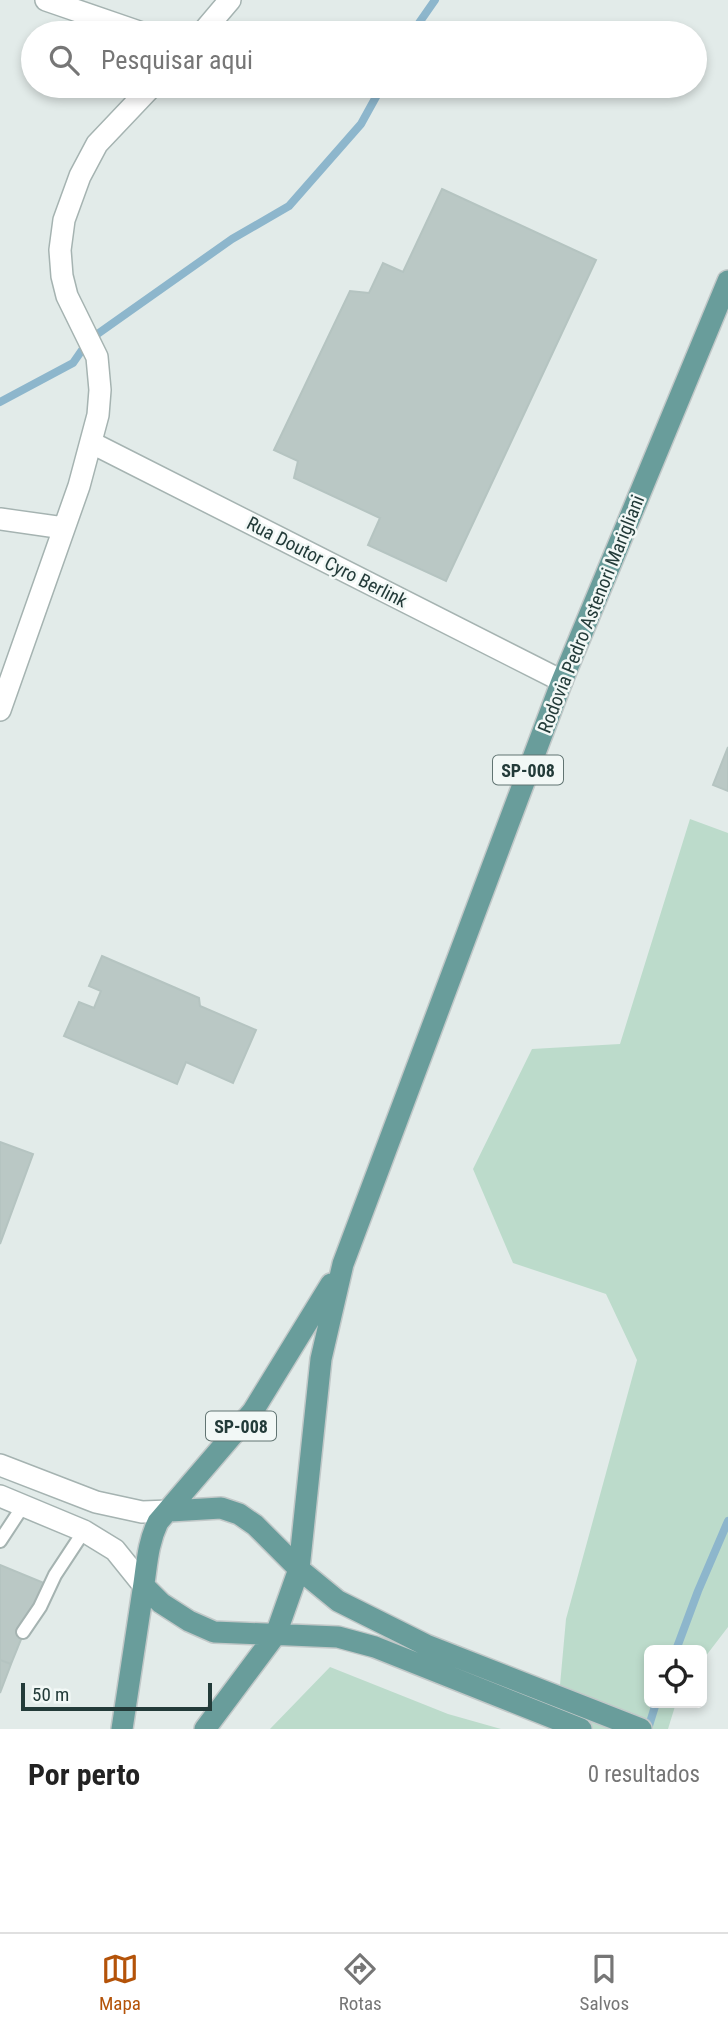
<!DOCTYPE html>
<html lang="pt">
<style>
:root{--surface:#fff;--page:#f6f6f6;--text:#222;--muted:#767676;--line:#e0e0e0;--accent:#b45309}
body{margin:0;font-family:"Roboto Condensed",sans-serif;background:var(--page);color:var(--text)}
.controls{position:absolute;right:21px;bottom:21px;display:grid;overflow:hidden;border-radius:10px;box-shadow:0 4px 10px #0003}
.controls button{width:63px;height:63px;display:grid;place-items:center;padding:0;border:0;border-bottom:2px solid var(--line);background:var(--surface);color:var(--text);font:35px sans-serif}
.scale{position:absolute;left:21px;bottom:18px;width:191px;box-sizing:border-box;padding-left:7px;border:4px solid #233b39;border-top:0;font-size:19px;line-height:24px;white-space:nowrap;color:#233b39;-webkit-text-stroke:5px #f2f8f6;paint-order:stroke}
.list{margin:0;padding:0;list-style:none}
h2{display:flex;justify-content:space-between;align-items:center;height:91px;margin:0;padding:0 28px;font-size:30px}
h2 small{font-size:23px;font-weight:400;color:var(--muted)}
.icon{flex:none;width:38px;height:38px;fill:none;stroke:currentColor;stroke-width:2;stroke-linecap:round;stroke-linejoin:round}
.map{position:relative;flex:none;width:728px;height:1729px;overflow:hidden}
.search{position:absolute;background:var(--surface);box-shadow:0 4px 10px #0003;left:21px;right:21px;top:21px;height:77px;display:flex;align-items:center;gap:18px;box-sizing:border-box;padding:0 24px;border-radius:38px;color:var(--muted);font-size:26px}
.sheet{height:203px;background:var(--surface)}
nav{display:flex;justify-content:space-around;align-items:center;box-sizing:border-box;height:98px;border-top:2px solid var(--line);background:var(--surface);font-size:19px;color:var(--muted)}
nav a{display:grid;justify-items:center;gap:4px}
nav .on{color:var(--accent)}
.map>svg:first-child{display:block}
</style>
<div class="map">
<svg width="728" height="1729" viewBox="0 0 728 1729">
<rect width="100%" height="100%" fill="#e2ebe9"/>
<path fill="#bcdbcb" d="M690 819 728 833V1627L702 1661V1650H649V1703H676L668 1729H556L566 1619 637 1360 606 1294 513 1263 473 1169 532 1049 620 1044Z
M330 1667 448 1714 501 1729H270Z"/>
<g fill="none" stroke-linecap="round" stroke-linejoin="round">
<path stroke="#8db6cc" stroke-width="8" d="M412 33 435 0
M0 402 73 363 89 340 130 311 232 239 289 206 361 124 382 86
M676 1650 698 1591 728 1521
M648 1729 656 1703"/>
</g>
<path fill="#bac8c5" stroke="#b5c4c1" stroke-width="2" d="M442 189 596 260 446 581 368 545 380 518 294 478 298 461 274 450 350 291 369 293 383 263 403 272Z
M728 747V791L713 785Z
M102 956 199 998 200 1006 256 1030 233 1083 186 1062 177 1084 64 1036 79 1002 94 1008 101 991 89 986Z
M0 1142 33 1154 0 1244Z
M0 1565 44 1583 11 1664 0 1660Z
M0 1660 11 1664 0 1693Z"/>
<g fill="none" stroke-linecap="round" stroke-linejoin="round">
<g stroke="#a5b3b1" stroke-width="16">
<path id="service" d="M0 1541 23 1506
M23 1632 40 1607 55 1575 84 1531"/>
</g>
<g stroke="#a5b3b1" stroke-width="24">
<path id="minor" d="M46 0 142 33
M202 33 230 0
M92 443 562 681
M0 519 64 528
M0 710 79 486 98 415 100 390 97 357 67 296 62 276 60 250 64 220 80 176 97 144 152 86"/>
</g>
<g stroke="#a5b3b1" stroke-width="24">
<path id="tertiary" d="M0 1465 96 1502 142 1512 170 1511
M0 1496 84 1531 115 1550 144 1586"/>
</g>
<g stroke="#c1c8c8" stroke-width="24">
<path id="primary" d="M170 1511 221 1508 239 1514 255 1525 299 1569 338 1601 426 1645 641 1729
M144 1586 161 1603 189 1621 214 1632 338 1637 375 1647 581 1729
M122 1729C129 1683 136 1636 143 1590 147 1566 147 1545 158 1522L253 1411 331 1284
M205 1729 276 1634 299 1569 321 1359 343 1264 562 681 728 281"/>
</g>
<use href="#service" stroke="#fff" stroke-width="12"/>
<use href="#minor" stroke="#fff" stroke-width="21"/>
<use href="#tertiary" stroke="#fff" stroke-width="21"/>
<use href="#primary" stroke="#699d9b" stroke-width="21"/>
</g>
<g text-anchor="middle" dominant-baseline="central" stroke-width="5" stroke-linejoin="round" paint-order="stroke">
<g fill="#f2f8f6" stroke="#617472" stroke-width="2">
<rect x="493" y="755.5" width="70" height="29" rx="5"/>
<rect x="206" y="1411.5" width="70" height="29" rx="5"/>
</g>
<g font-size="18" font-weight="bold" fill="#233b39">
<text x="528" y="770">SP-008</text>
<text x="241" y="1426">SP-008</text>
</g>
<g font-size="19" fill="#233b39" stroke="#f2f8f6">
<text transform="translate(327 562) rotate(27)">Rua Doutor Cyro Berlink</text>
<text transform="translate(591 614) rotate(-68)">Rodovia Pedro Astenori Marigliani</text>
</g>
</g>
</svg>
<div class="controls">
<button><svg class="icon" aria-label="locate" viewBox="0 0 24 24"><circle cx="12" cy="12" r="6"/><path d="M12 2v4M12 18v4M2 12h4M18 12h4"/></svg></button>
</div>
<div class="scale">50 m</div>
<div class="search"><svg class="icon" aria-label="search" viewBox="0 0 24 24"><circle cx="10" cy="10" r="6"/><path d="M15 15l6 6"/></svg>Pesquisar aqui</div>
</div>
<section class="sheet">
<h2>Por perto<small>0 resultados</small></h2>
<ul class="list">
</ul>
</section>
<nav>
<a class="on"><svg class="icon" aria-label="map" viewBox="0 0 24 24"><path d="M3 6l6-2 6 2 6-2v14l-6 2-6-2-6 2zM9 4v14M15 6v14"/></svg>Mapa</a>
<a><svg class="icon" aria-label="directions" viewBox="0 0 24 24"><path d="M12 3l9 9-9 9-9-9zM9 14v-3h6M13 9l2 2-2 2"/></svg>Rotas</a>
<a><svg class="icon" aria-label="saved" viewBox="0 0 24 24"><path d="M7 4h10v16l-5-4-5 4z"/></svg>Salvos</a>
</nav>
